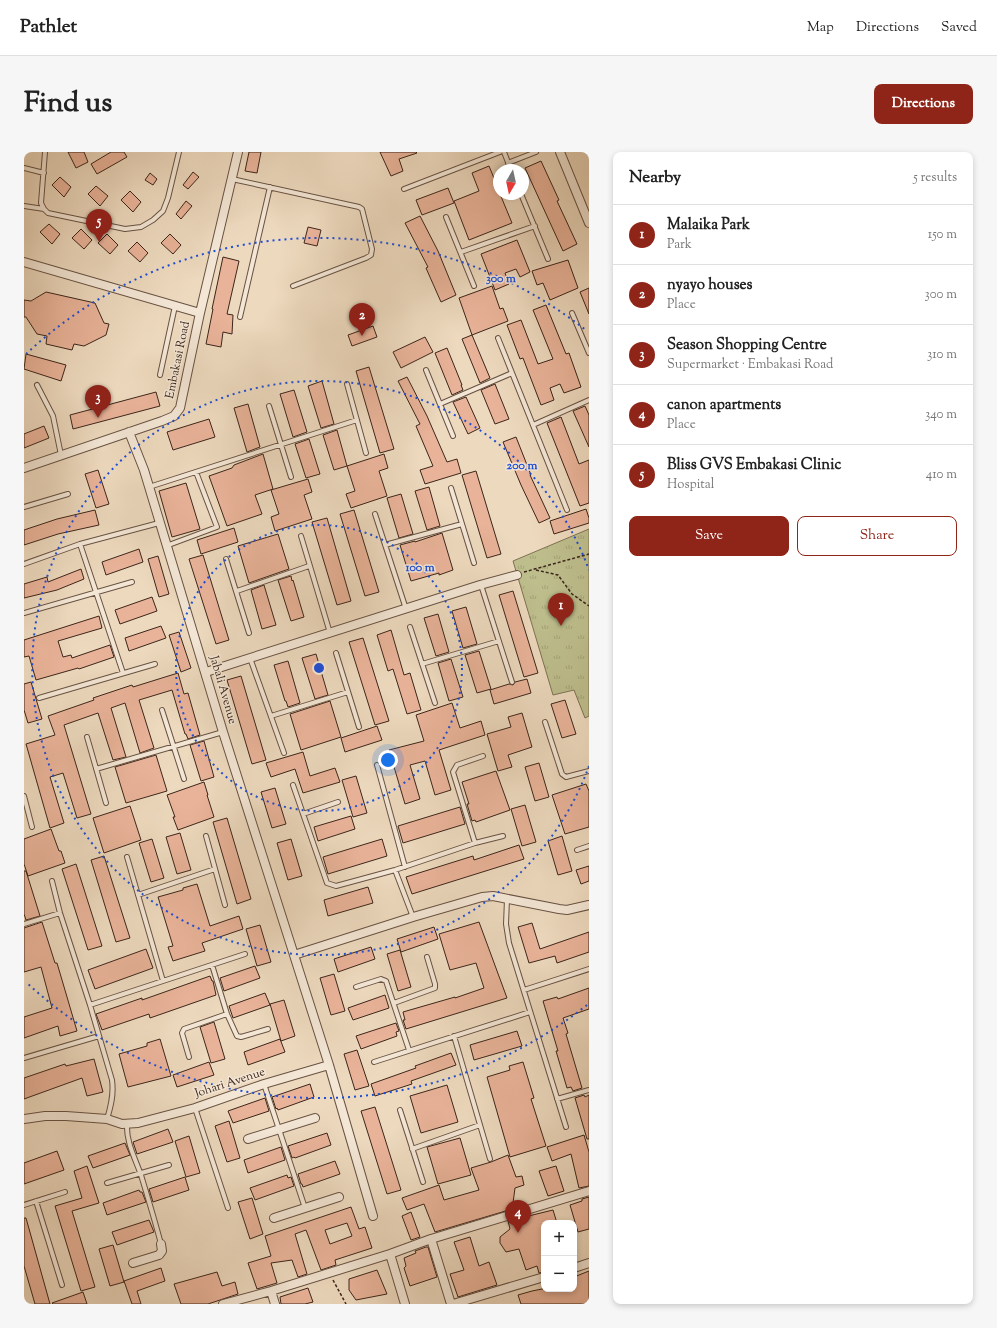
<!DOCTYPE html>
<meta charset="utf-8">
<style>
:root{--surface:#fff;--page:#f6f6f6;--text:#222;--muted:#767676;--line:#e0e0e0;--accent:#8f2418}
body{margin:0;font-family:"Sorts Mill Goudy",serif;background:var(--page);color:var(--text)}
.controls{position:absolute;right:12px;bottom:12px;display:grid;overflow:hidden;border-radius:8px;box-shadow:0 2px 6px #0003}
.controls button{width:36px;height:36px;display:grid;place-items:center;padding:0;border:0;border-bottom:1px solid var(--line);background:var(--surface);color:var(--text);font:20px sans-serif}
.compass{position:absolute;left:469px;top:12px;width:36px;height:36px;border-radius:50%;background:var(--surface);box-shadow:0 2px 6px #0003;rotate:189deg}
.you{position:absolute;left:364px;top:608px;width:14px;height:14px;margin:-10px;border:3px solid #fff;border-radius:50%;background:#1a73e8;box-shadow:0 0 0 6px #1a73e833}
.badge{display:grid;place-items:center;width:26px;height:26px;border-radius:50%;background:var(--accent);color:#fff;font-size:13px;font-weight:700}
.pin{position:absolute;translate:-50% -33px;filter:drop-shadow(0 1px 2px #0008)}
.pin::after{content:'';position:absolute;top:21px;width:14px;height:12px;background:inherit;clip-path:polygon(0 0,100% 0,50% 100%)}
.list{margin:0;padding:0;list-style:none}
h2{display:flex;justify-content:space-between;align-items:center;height:52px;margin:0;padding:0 16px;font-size:17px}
h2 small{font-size:13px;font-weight:400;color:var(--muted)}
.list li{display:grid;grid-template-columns:26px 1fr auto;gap:12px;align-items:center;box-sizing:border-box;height:60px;padding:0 16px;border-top:1px solid var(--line)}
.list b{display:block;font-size:15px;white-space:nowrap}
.list p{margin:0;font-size:13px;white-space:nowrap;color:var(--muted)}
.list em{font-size:13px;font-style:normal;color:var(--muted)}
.actions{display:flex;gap:8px;padding:12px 16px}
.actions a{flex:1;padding:9px 0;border:1px solid var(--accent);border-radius:8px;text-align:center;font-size:14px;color:var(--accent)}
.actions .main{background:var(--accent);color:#fff}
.map{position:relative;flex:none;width:565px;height:1152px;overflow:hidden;border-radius:8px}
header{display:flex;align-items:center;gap:24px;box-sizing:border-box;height:56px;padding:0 20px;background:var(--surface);border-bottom:1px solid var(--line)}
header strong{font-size:19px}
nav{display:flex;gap:22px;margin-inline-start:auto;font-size:14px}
.intro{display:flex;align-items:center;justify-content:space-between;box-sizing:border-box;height:96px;padding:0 24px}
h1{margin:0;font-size:28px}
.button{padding:10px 18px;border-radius:8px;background:var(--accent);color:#fff;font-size:14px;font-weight:700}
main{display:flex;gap:24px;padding:0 24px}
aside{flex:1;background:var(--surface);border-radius:8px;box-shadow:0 2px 6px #0003}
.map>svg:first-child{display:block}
</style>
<header>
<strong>Pathlet</strong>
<nav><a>Map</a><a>Directions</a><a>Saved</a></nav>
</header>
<div class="intro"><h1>Find us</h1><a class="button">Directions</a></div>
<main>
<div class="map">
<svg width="565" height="1152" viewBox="0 0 565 1152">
<defs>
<pattern id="park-tufts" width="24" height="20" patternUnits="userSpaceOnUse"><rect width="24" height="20" fill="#bebe8d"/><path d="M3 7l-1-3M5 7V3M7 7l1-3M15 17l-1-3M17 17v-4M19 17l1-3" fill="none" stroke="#a4a379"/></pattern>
</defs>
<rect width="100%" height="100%" fill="#edd9be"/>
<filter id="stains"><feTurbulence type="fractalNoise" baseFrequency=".005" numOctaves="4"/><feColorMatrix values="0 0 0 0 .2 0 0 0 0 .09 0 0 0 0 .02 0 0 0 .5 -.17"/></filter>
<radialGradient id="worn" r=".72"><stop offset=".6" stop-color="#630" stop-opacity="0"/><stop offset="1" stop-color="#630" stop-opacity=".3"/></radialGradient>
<path fill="url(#park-tufts)" stroke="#7d7254" d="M565 377V564L561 566 550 538 529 543 489 409Z"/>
<path fill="#e9b399" stroke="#3c251a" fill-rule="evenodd" d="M44 0H60L64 10 52 16Z
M87 0H100L103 5 73 22 67 12Z
M225 0H237L233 21 221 19Z
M356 0H392L393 1 375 7 379 19 367 24Z
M517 9 535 48 533 49 553 92 539 99 501 16Z
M465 14 475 38V42H476L488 71 445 88 430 49 455 39 448 21Z
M169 20 175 25 164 37 159 33Z
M126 21 133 27 129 33 121 28Z
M36 25 47 35 40 45 28 33Z
M72 34 84 44 76 54 64 42Z
M424 36 430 51 398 63 392 48Z
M106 39 117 50 109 60 97 48Z
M162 49 168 54 157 67 152 62Z
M396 64 414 99 432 143 417 150 402 116 404 115 381 71Z
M25 72 36 82 28 92 16 80Z
M284 75 297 78 293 94 280 91Z
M57 77 68 88 60 97 48 86Z
M83 82 94 93 86 102 74 91Z
M146 82 157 93 149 102 137 91Z
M493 88 506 120 496 125 492 117 481 121 485 132 471 138 457 102Z
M113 90 124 101 116 110 104 99Z
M199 105 215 109 203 162 209 163 208 182 199 180 197 195 182 192 189 157H188Z
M544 108 554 136 526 148 519 131 513 133 508 119Z
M468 134 476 157 479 156 484 169 448 183 435 146Z
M565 136V162L556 140Z
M22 140 71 151 80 171 85 172 82 183 60 194 50 192 48 198 22 192 23 184 13 182 2 165H0V148L7 149Z
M522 153 542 202 545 201 557 235 540 241 536 232 526 236 530 248 517 253 499 206 496 207 483 173 497 168 514 212 529 207 509 158Z
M349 174 353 185 328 194 324 183Z
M448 183 466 226 456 231 438 187Z
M401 185 409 200 377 216 369 200Z
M423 196 438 233H437L439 238 428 243 411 201Z
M2 202 42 213 37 229 0 217Z
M345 215 370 297 356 301 332 219Z
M383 225 403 264 423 310 433 307 437 321 401 332 396 318 409 314 392 274 396 272 374 229Z
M298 229 310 272 297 276 284 234Z
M471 232 485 267 471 272 457 238Z
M270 238 283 280 269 285 256 242Z
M132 240 136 254 49 277 46 263Z
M442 245 456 276 444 282 429 250Z
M224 252 236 295 223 300 210 256Z
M561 254 565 263V295L549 259Z
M537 265 555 312 565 308V351L556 354 523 271Z
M185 267 191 285 149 298 143 280Z
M20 274 25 286 0 296V282Z
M313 278 323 314 310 318 299 283Z
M492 285 507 323H506L526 366 515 371 497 333 479 290Z
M285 287 296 322 282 326 271 292Z
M239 302 249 337 231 343 238 362 203 374 185 324 208 316 210 313Z
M360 302 364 316 355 319 363 344 327 356 322 342 331 339 323 314Z
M74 318 85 352 72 356 61 322Z
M452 319 477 402 463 406 438 323Z
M284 327 288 340 280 343 288 367 251 379 247 365 255 362 247 338Z
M162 331 176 377 148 385 135 339Z
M405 335 416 374 403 378 391 339Z
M377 342 389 382 375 386 363 346Z
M562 357 565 366V371L530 382 526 369Z
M71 358 75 373 34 382 0 393V378L33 367Z
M330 358 355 440 341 444 316 362Z
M303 366 327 449 313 453 288 370Z
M210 376 214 390 177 402 173 388Z
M418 381 429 418 415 423V421L387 429 376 393 391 389V390Z
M254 382 265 417 225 431 214 394Z
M115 397 119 410 82 423 78 410Z
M179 403 205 488 192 492 165 407Z
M134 404 145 442 135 445 124 407Z
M57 417 60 427 33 438 0 446V432L23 425 24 430Z
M267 424 268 429 269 428 280 465 267 469 254 428Z
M240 433 252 473 238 477 227 438Z
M489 439 514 521 500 525 475 443Z
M128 445 133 459 96 472 91 458Z
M442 455 453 492 439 496 428 459Z
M414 462 425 500 412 504 400 466Z
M75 464 78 476 34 489 39 505 47 503 48 506 86 493 90 505 55 517 54 516 12 528 5 504 0 505V488Z
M137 474 142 486 105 499 101 486Z
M367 478 380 523 386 521 397 558 383 562 369 517 364 519 353 483Z
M155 480 167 516 157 520 145 483Z
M339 486 365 569 351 573 325 490Z
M455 499 467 537 453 541 441 503Z
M292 502 304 543 291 547 278 506Z
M427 507 439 545 425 549 414 511Z
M264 509 276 551 264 555 262 549H261L250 513Z
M154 521 160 542 164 541 176 583 164 587 162 582H161L148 538 115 548 130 596 116 601 101 551 87 556 102 605 89 608 74 561 40 573 67 662 53 666 39 621 26 625 40 671 26 676 2 592 31 583 24 564 70 548 69 546 108 533 109 535Z
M217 524 242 608 228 612 203 528Z
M503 527 507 541 470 552 466 538 485 532 489 533 491 530Z
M7 530 18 567 4 571 0 558V532Z
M541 548 552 582 538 586 527 552Z
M306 549 317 585 277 598 266 562Z
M428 551 436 576 457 569 461 583 415 598 427 638 411 643 401 609 386 613 396 647 381 652 365 598 400 589 392 563Z
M498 561 508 595 484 603 488 615 474 619 463 582 487 575 484 565Z
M353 574 358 588 321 600 317 586Z
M180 589 190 625 177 629 166 593Z
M279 600 286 624 311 616 316 630 279 641 271 617 247 625 242 611Z
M132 603 143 639 102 651 91 615Z
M515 611 525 645 511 649 501 615Z
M472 619 486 658 452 670 451 668 448 669 443 652H445L438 630Z
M332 624 343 661 329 665 318 628Z
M180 630 184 643H183L190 665 154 678 149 665H151L143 643Z
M562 632 565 639V675L541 682 528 643Z
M251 636 262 672 248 676 237 640Z
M501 653 512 690 498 694 487 657Z
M106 654 117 688 80 701 69 666Z
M436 655 441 672 379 691 374 674Z
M327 664 331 677 294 689 290 675Z
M203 666 227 747 213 752 189 670Z
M27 677 35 699H37L41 711 4 724 0 712V687Z
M156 681 167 718 153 722 142 685Z
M538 684 548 719 534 723 524 689Z
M128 687 140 726 127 730 115 691Z
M267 687 278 724 264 728 253 691Z
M358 687 363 704 304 722 299 705Z
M495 693 500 707 388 742 382 725 449 704 450 708Z
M80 704 106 786 92 790 67 708Z
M52 712 78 794 64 798 38 717Z
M565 714V729L557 732 552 718Z
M0 719H2L16 764 2 768 0 762Z
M173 732 186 774 215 764 219 777 178 791 181 799 149 809 144 795 149 794 134 745 159 738V736Z
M344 735 349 751 304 764 300 748Z
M18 770 31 811H33L53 879 36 884 34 874 0 886V865L28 856 17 815 0 820V776Z
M455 770 483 846 382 877 379 868H381L379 860 431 845V846L460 836 452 811 426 818 415 782Z
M508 771 516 797 565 780V800L533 811 531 804 505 811 494 775Z
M236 773 247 810 233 814 222 777Z
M410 775 414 787 377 800 373 787Z
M347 795 351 807 314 820 310 807Z
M122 797 129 816 71 837 64 818Z
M376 798 387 835 374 839 363 802Z
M231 814 236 826 200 839 196 826Z
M310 822 321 859 307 863 296 826Z
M186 824 188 829H189L192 843 126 866 125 862 78 878 72 862 118 846V848Z
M565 836V857L539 866 544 881 542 882 558 936 549 939 547 935 543 936 532 899H534L519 849 533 845 534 847Z
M241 841 246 853 209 866 205 854Z
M361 843 365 856 329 868 324 856Z
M260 848 271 884 257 889 246 852Z
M190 870 201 907 187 911 176 875Z
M372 871 375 879 372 880 373 884 337 897 332 884Z
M493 879 498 894 450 908 446 893Z
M136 887 147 924 104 935 95 902 123 894V891Z
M256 887 261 900 224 913 220 900Z
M333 898 345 934 331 938 320 902Z
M427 901 432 913 387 929 388 932 351 944 347 932 392 916 391 914Z
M70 907 79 940 63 944 58 926 0 947V926L41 912 42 914Z
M185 910 190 923 153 935 149 923Z
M499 910 510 946 507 947 522 994 486 1005 463 925 486 918 485 914Z
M286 932 290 945 254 958 253 956 252 957 248 945Z
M423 933 434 970 397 981 386 944Z
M560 943 561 945 565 943V987H563L551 946Z
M241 946 245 959 209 971 204 959Z
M351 955 377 1038 363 1042 337 959Z
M205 969 216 1006 203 1010 191 974Z
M144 977 149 990 113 1002 109 990Z
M303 981 307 993 271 1006 270 1005 268 1006 264 994Z
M560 983 565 1000V1034L555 1036 547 1002 528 1009 523 995Z
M165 984 176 1021 162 1025 151 989Z
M436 986 447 1023 414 1032 403 995Z
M101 991 106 1003 69 1016 64 1004Z
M257 995 261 1008 224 1021 220 1008Z
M33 999 40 1018 0 1032V1011Z
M484 1003 492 1025 498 1024 500 1033 491 1036 489 1051 494 1052 495 1055 411 1080 400 1052 383 1058 378 1046 415 1033 420 1048 455 1038 447 1016 467 1010Z
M311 1009 316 1022 279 1035 278 1032H277L274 1022Z
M63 1014 75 1051 48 1059 71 1135 57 1139 31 1054 58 1046 50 1019Z
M532 1014 540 1039 524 1044 515 1019Z
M263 1023 264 1026 267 1025 270 1034 231 1048 226 1036Z
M161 1025 165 1038 129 1050 125 1037Z
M115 1038 116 1040H118L122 1050 83 1063 79 1051Z
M565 1045V1077L554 1080 546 1053 558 1049V1047Z
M228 1046 239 1082 226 1087 214 1050Z
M327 1055 335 1077 341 1075 348 1096 311 1108 312 1113 297 1118 282 1078 271 1082 283 1122 274 1125 268 1108 247 1111 253 1131 233 1137 224 1111 247 1104 241 1084ZM323 1071 328 1084 306 1092 301 1078Z
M529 1058 533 1071H520V1120L515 1121 513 1114 502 1118 495 1097 482 1100 476 1091V1085L486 1077 484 1069Z
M387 1060 396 1085 387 1088 378 1064Z
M0 1066H2L26 1152H11L0 1114Z
M125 1068 130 1080 93 1093 88 1080Z
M446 1085 455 1114 465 1110 473 1133 434 1145 426 1122 440 1118 430 1090Z
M89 1093 100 1130 86 1134 75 1097Z
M402 1095H404L413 1125 386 1134 380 1116 382 1114 380 1106 392 1101 391 1099Z
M137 1116 141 1129 113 1139 117 1152H108L100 1129Z
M353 1118 363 1142 332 1148 325 1138V1127Z
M565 1119V1152H497L494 1143 508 1139 518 1137H550V1125Z
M193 1120 198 1134 211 1130 214 1142 184 1152H157L150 1132Z
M284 1136 289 1150 281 1152H257L256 1145Z
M59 1140 63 1152H29L28 1151Z"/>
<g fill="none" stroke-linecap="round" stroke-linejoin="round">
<g stroke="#685243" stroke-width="6">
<path id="service" d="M21 0 17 51 20 57 24 61 101 77 117 75 129 68 139 59 144 46 155 0
M480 0 487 18
M484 11 512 0
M0 16 20 21
M208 27 335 55 338 57 348 97 347 103 342 106 269 134
M380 37 476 0
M497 42 524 107
M0 54 20 57
M422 65 450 134
M437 100 511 74
M548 161 565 201
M216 165 246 35
M474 186 543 358
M402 218 429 284
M136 223 151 154
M323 232 342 301
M13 233 29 264 37 303
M416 252 488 221
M245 254 267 325
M509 273 565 248
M125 335 333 268
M427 336 450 411
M0 355 44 342
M351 362 382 457
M277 384 306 481
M56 392 99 521
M361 393 438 372
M142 394 193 375 172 320
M202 407 225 481
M0 412 56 392 135 371
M457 433 488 530
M213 439 285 414
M0 461 108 430
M386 475 411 551
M312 501 335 575
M226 506 260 601
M398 512 475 489
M15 546 131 512
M138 558 160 627
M247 564 324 540
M521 570 538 622 542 625 565 619
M63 585 82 651
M353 613 381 715
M72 617 199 580
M269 633 303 731 312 734 371 718 451 691 479 684
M0 644 8 675
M279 662 314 650
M182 684 201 753
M451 691 429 620 433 613 459 604
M553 698 565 694
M103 705 139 829
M371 718 389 765
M28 729 36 761 66 853 88 928C90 942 87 954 83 967
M114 743 191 717
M483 747 482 772 485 791 542 975
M0 772 36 761
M188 813 203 862 213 884 217 885 244 877
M332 835 357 827 362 829 385 898
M500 838 565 817
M370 851 411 836V832L403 805
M66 853 221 802
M430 884 466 1007
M165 905 158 881 160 877 203 862
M0 906 75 884
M350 910 506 860
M240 932 281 1056
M533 947 565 938
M171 956 204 1056
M376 958 399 1030
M103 972C102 990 111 1006 117 1023 124 1046 131 1069 137 1092
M388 997 456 973
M83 1031 145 1013
M12 1049 38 1133
M0 1053 41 1040"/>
</g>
<g stroke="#685243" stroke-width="10">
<path id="minor" d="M536 0 565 71
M0 110 176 161
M0 316 138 269 150 264 156 256 176 161 214 0
M182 520 456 433 493 423
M270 803 389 765 458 745 469 744 535 757 543 758 565 753
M305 913 349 1064
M0 967 21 964H42L83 967 98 972 114 971 171 956 240 932 305 913 199 580 120 318 105 280
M224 987 291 966
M250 1066 315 1045
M407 1087 427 1152
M366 1102 381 1152
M109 1111 135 1103 138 1099 137 1092
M550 1116 565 1111
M199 1152 247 1139
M251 1152 247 1139 366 1102 407 1087 565 1039
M429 1152 520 1125"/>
</g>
<path stroke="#3c251a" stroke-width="1.5" stroke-dasharray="3 2" stroke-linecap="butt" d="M512 418 534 423 548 442 565 454
M500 420 565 402
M309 1128 322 1152"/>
<use href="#service" stroke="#f3e6d5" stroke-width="4"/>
<use href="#minor" stroke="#f3e6d5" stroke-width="8"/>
</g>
<g fill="none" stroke="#1d4ed8" stroke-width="2" stroke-dasharray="2 4">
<circle cx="295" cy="516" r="143"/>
<path d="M565 614A287 287 0 1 1 565 418"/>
<path d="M563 853A430 430 0 0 1 2 830M2 202A430 430 0 0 1 563 179"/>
</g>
<g text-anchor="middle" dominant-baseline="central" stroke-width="3" stroke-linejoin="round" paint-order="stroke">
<g font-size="12" fill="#3c251a" stroke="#f3e6d5">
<text transform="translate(154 208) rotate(-78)">Embakasi Road</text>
<text transform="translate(199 538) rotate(74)">Jabali Avenue</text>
<text transform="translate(206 931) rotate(-18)">Johari Avenue</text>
</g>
</g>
<circle cx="295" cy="516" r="6" fill="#1d4ed8" stroke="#f3e6d5" stroke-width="2"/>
<g font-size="12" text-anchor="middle" font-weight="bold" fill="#1d4ed8" stroke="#f3e6d5" stroke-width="3" stroke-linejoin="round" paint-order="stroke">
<text x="477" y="130">300 m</text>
<text x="498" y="317">200 m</text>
<text x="396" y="419">100 m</text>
</g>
<rect width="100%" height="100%" filter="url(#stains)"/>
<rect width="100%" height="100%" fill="url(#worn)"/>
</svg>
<div class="controls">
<button>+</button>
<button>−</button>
</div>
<svg class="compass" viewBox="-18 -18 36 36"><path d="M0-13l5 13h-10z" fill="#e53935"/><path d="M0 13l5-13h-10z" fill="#767676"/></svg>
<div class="you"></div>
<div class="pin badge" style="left:537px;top:474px">1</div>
<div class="pin badge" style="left:338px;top:184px">2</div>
<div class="pin badge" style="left:74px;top:266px">3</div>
<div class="pin badge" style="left:494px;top:1081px">4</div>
<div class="pin badge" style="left:75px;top:90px">5</div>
</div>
<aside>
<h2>Nearby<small>5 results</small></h2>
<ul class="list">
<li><span class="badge">1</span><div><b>Malaika Park</b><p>Park</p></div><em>150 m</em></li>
<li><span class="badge">2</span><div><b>nyayo houses</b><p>Place</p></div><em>300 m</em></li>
<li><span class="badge">3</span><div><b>Season Shopping Centre</b><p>Supermarket · Embakasi Road</p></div><em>310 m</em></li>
<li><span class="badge">4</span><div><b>canon apartments</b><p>Place</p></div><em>340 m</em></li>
<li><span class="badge">5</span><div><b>Bliss GVS Embakasi Clinic</b><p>Hospital</p></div><em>410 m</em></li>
</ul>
<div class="actions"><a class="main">Save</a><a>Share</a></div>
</aside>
</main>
